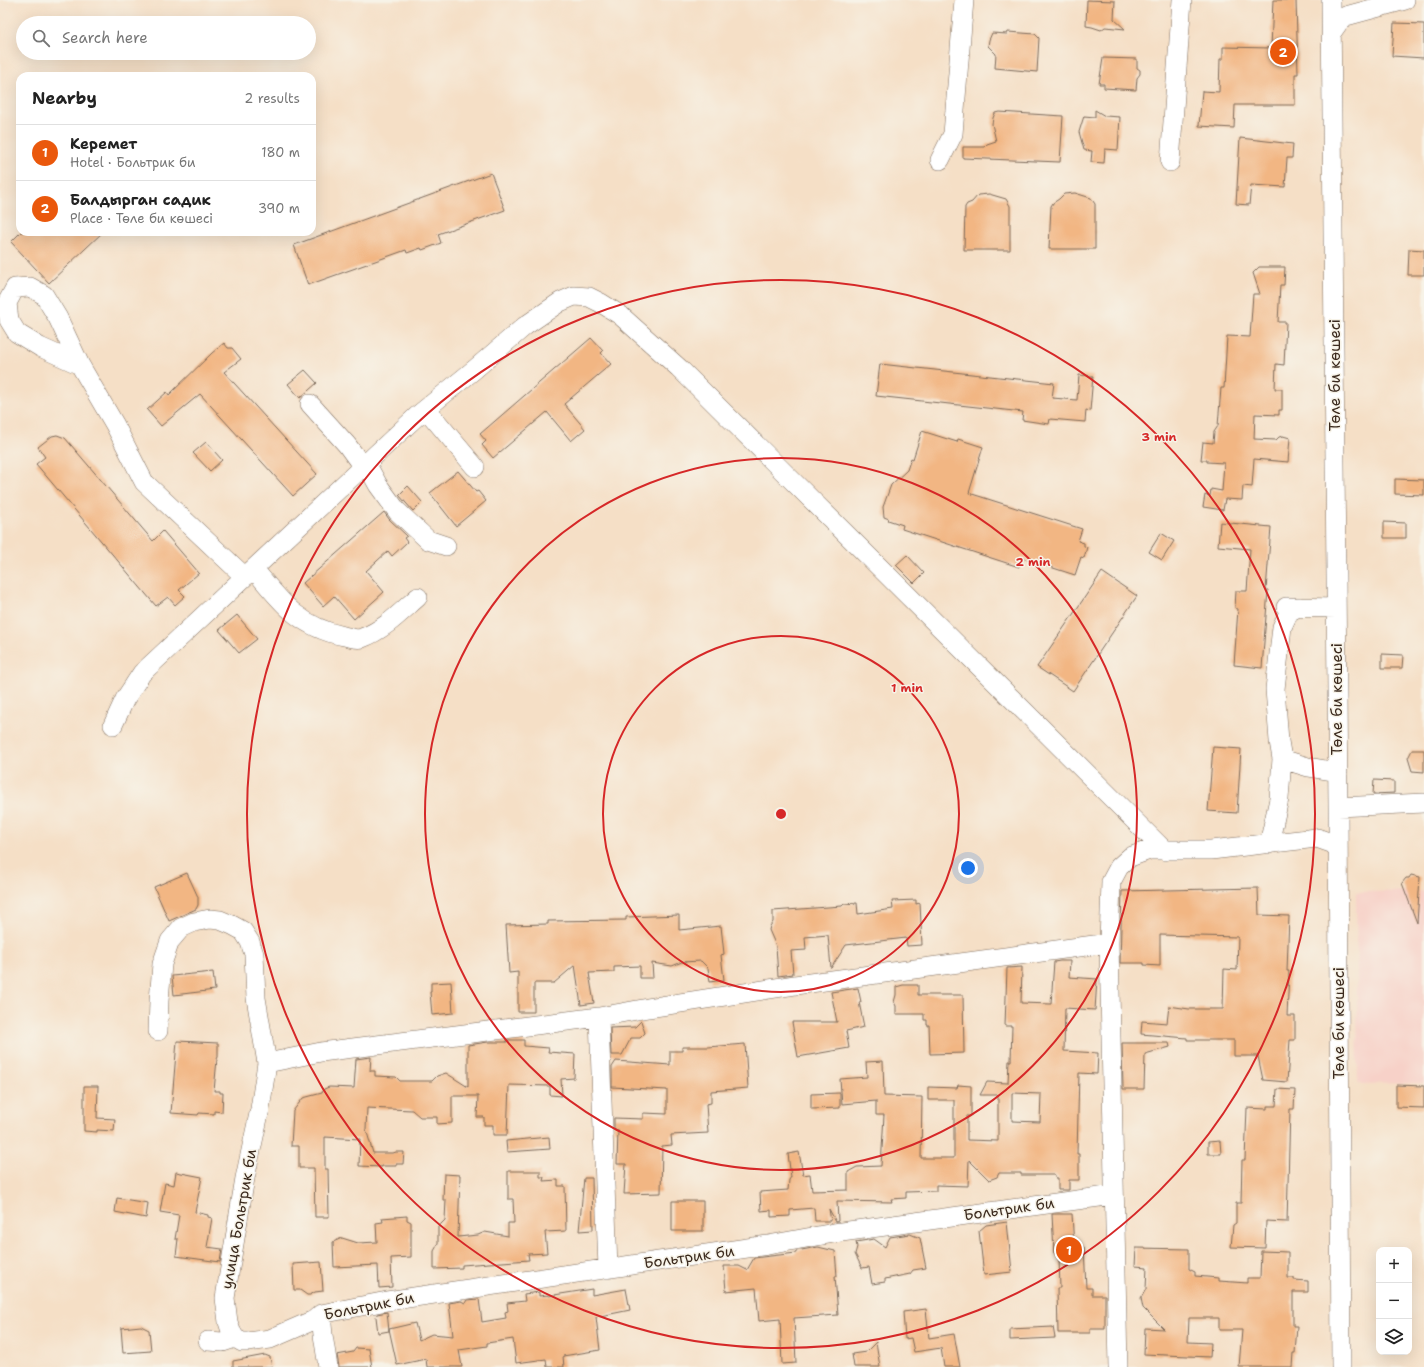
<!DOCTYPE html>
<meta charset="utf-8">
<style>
:root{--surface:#fff;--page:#f2f2f2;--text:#222;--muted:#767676;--line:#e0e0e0;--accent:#ea580c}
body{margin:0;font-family:"Shantell Sans",sans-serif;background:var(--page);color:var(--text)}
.controls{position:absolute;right:12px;bottom:12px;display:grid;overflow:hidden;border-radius:8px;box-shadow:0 4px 16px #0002}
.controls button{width:36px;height:36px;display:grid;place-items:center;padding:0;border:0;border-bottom:1px solid var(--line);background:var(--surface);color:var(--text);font:20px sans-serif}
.you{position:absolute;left:968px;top:868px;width:14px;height:14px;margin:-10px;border:3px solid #fff;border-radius:50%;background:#1a73e8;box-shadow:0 0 0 6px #1a73e833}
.badge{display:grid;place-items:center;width:26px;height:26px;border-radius:50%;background:var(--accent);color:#fff;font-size:13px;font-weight:700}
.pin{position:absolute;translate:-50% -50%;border:2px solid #fff;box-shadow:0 1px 4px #0006}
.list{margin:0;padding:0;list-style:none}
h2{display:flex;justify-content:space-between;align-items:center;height:52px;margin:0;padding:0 16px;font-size:17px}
h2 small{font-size:13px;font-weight:400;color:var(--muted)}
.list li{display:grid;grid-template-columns:26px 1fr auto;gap:12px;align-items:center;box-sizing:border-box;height:56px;padding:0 16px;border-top:1px solid var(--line)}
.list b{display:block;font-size:15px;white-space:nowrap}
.list p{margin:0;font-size:13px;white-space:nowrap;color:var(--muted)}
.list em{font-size:13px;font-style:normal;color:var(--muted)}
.icon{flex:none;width:22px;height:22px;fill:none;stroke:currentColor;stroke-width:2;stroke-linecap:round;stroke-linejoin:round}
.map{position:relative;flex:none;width:1424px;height:1367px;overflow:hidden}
.search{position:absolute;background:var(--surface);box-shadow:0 4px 16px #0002;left:16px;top:16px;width:300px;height:44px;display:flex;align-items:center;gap:10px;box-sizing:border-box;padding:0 14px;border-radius:22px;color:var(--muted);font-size:15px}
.panel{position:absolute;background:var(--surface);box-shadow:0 4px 16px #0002;left:16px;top:72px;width:300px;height:164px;border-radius:12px}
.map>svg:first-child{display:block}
</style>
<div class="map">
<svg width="1424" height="1367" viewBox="0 0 1424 1367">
<rect width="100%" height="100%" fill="#f7f3e8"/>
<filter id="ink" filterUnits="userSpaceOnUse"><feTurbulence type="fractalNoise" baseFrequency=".025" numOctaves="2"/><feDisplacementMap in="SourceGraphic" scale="8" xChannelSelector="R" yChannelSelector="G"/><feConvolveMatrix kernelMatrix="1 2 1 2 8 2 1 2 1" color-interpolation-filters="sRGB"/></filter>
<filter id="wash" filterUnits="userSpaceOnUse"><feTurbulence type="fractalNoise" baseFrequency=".012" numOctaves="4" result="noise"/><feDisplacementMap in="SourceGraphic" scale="16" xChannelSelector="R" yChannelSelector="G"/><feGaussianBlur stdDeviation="0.9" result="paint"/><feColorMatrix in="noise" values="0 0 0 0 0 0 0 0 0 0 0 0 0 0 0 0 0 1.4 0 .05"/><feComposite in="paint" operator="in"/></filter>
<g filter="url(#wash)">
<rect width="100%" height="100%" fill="#f5dfc6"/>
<path fill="#f7d1c8" d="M1424 891V1083L1358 1084 1356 892Z"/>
<g id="blocks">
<path fill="#f2b683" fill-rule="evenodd" d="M1087 0 1115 1 1114 19 1125 29 1105 27 1101 30 1092 27 1086 26Z
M1273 0H1296L1298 74H1295V105H1235L1234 128 1199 126 1202 91 1219 92 1220 59H1223V47L1271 48Z
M1394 23 1424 24V58L1392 56Z
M1008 32 1035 34 1039 38 1037 72 995 68 996 54 988 46 989 40 992 33 1007 34Z
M1103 58 1137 59V68L1140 70V74L1137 78 1136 90 1104 88V84H1099Z
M1095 110 1105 116 1120 117 1118 150 1105 149 1104 163 1091 162 1092 151 1084 150 1079 132 1084 116 1095 117Z
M999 112 1063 116 1060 162 963 158V147H984L987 144 996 141 992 124 993 118 995 113Z
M1240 138 1293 144 1292 158H1287L1285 187 1251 185 1249 205 1236 204Z
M491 173 505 210 438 234 441 243 422 250 421 248 407 253 406 250 308 285 294 245Z
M1075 193 1091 198 1095 204V249H1049L1051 206 1053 203 1059 199 1064 194Z
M989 194 1006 199 1010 206V250H964L965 207 967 204 972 202 978 195Z
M21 232H103L49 283 11 242Z
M1409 249 1424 250V275H1408Z
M1259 267H1285L1284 285H1280L1278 322H1286L1284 365 1276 364 1275 389H1282V410H1279V415L1255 414 1254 439 1276 440 1279 437 1283 436 1290 438 1288 462 1254 459 1252 487 1243 486 1242 500 1225 499 1223 510 1203 507 1205 495 1210 496 1211 489 1222 491 1224 463 1207 462V460H1201L1203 442 1213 443 1214 432 1218 426 1221 388H1224L1227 336 1250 337 1253 294H1260L1253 273Z
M591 338 603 351 601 353 611 364 564 404 585 429 571 441 547 412 493 458 482 445 486 441 480 434Z
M224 343 228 348H232L241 359 224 372 317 474 293 496 200 394 161 426 147 410 167 392 169 395 212 353Z
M880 364 1054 383 1052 398 1077 400 1079 375 1093 376 1090 411 1086 410 1085 422 1050 419 1049 424 1022 420 1023 412 876 396Z
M305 370 317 383 300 398 288 384Z
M922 431 957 442 958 439 983 447 969 493 1082 529 1078 541 1084 543V546L1087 547 1084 558 1081 557 1075 575 1022 558 1019 567 902 529 903 525 888 520 889 519 884 517 883 507 891 485 907 470 911 458 913 459Z
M57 435 65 438 153 541 163 531 199 573 179 590 185 596 175 605 168 597 156 606 36 464 45 457 38 447 52 436Z
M206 442 222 460 210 471 193 453Z
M458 471 476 492 478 491 486 501 456 526 430 493Z
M1395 479 1424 480V495L1395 494Z
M408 486 422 502 413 511 399 495Z
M384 512 389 519 407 536 404 538 407 542 392 556 388 551 366 571 384 592 354 619 334 596 323 606 303 583Z
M1220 522 1271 527 1266 590H1268L1262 668 1234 665 1238 609 1235 608 1236 591H1247L1250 549 1218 546Z
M1384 522 1406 523V538H1384Z
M1161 533 1174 541 1162 560 1149 552Z
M907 555 924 573 914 583 896 565Z
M1102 572 1137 596 1073 691 1037 667Z
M237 615 257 639 239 653 219 630Z
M1382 654 1403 655 1402 668H1382Z
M1213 747 1241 749 1237 813 1208 811Z
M1412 750H1424V772L1412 771 1408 758Z
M1374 780 1394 781V793L1373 794Z
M187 873 198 897V905L196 909 169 921 154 887Z
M1411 875 1420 877 1417 923 1402 883 1406 878H1409Z
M1258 888 1259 915 1289 916 1287 971H1289L1287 1016H1295V1040H1290L1287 1082 1263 1080 1258 1056H1234V1040H1187V1038L1141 1034 1142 1021 1167 1023 1169 1006 1189 1009H1223L1224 969 1237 970 1238 937 1160 935V966L1144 965V963H1120L1122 891Z
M916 900V904L920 903 922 945 907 946 906 938 846 945 831 968 828 935 805 937 806 950 791 951 793 974 778 976 776 946 769 930 770 926 773 922V911L842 906 844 904 857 903 858 914 893 909 892 901Z
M679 915V930L721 926 724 954 721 955 724 980 710 982 708 968 701 961 682 962 672 966 652 963 653 978H640V966L614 967V972L589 973 594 1003 581 1005 575 965 554 983H534V1012H518V972L509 973 506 925 548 924V921L626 920V917Z
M1060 961H1070L1069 977 1097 979 1095 1010 1065 1008 1064 1051 1098 1053 1097 1074 1079 1073 1077 1154H1079V1180H1069V1190H1058V1178H1055V1175H1021V1173H999L997 1177 989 1180 969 1160 968 1186 936 1185V1191L906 1192V1198L891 1199 892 1202 837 1201 838 1221 836 1222 829 1209 831 1221H815L814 1208 790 1210V1216L771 1217V1210L761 1211 760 1192 788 1190 789 1180 791 1177 788 1154 799 1152 803 1175 810 1174 812 1191 848 1190V1172L857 1167 881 1166 884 1115H876V1101L842 1104 840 1079 867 1077 866 1062 883 1061 884 1096 922 1097 921 1158H954V1100H928V1087L957 1088 958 1085 971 1086V1116H967V1140L998 1141V1095H980L987 1082 1008 1083 1009 1061H1011L1012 1026H1005L1007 968 1022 967 1021 1003 1051 1004 1054 962ZM1012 1093 1041 1094 1040 1122 1012 1121Z
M213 972 215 990 174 995 172 976Z
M451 982 453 1013 432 1015 430 992H431V983Z
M903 985H918V995H963L964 1053 930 1054 929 1025H927V1020H924V1014H896V1006L894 1002 896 995V987Z
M858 988 861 1002H859L864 1027 846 1031 849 1048 798 1057 792 1022H837L831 992Z
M641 1021 645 1033 640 1038H631L622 1055H611L610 1028 635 1027Z
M507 1040H524V1046L549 1048 548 1052 575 1054 574 1078 561 1079 562 1096 550 1095V1086L509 1085 507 1135H493V1125H484V1117H477L478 1096H452V1123L437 1124V1117H420L412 1110 367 1108 366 1129 373 1153H393L396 1152H404L403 1164H396V1166H382V1167L359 1166 360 1139 325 1137V1169H328L329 1217H315L314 1168H299V1146H291L293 1111 303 1098 322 1093 324 1089 329 1087 354 1088 356 1059 371 1057 370 1071H375V1076L396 1077 400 1081H432L437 1076 446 1073 468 1087V1045L488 1042H507Z
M177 1041 218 1043V1057L217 1059 214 1091H220V1093H223L222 1112 214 1111V1114L199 1113 198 1115 171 1113Z
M1122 1043H1169L1170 1047 1145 1054 1144 1089H1123Z
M745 1044 748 1088 711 1091V1103L706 1104 708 1133 671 1135 672 1145 662 1146 661 1193 624 1194 626 1164H617L618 1130H614V1118L643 1119V1113L667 1114V1090L612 1087V1067L616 1061 670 1065V1051H682V1047H708Z
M1396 1085 1424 1086V1108L1396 1107Z
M84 1086H98L97 1118 115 1119 114 1131 97 1130V1132L84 1131Z
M1277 1089 1295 1090 1294 1109H1290L1287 1222 1266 1221 1265 1248 1231 1247 1233 1225 1236 1223V1203H1241L1242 1160H1245L1247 1108 1267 1109V1106H1276Z
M840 1093V1108L811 1109V1094Z
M549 1137 550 1149 507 1152 506 1141Z
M1220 1141 1221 1154H1208V1142Z
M508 1171H540V1177H544L543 1181 558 1180V1186H565L566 1231 545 1232 547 1253 528 1254 529 1260 462 1265V1268L434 1269V1251L438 1244V1227L445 1220 446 1200H443L444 1174 460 1175 458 1237 478 1235 485 1232 508 1236V1223H514L513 1199H508Z
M176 1172 202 1177 195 1212 208 1215V1217L212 1218 207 1247 222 1249 220 1262 176 1256 178 1239H175L179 1215 160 1212 165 1183 174 1185Z
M584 1178H592L593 1230 579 1231Z
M117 1198 148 1203 146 1218 115 1212Z
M672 1201H703V1231H672Z
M1052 1214H1072L1074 1247H1084L1086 1288H1092V1295H1105V1329H1090V1333H1058L1057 1288H1060L1059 1258 1054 1253Z
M407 1216V1220L411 1222V1257L391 1258 392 1287 379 1288 378 1265 334 1267 333 1242 342 1238 358 1243 377 1242 376 1223 383 1222 382 1218Z
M1007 1222 1012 1272 984 1275 979 1231 986 1225Z
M910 1234 920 1238 926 1268 913 1270 910 1274 885 1279V1282L872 1284 869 1267 862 1268 855 1254 857 1247 856 1242 874 1239 885 1247 890 1237Z
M818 1247 835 1251 837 1276H835L838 1315 794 1318 796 1363 782 1364 780 1319 759 1321 756 1288 726 1291 724 1266H739L747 1270 754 1258 796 1253V1251Z
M1136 1248 1189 1249V1269L1195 1272V1276L1219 1278V1281L1247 1283V1278H1260L1261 1251 1288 1252V1278H1294V1280L1308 1281V1292H1293V1326H1297L1295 1353H1293L1292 1367H1239L1242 1330H1219V1318H1189L1188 1342 1211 1343 1210 1357 1144 1354 1145 1328 1164 1329 1143 1308 1141 1298 1146 1289 1147 1267 1135 1266Z
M321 1262 323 1291 315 1292 310 1295H307L300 1290H294L293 1264Z
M592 1289V1295L626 1289 630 1310 596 1317 600 1350 563 1356 564 1367H547L546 1359 516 1363 513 1339 487 1343V1346L459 1350 462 1367H427L426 1359 397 1365 389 1329 415 1323 419 1340 432 1334 453 1336 449 1303 461 1301 465 1303 467 1300 479 1299 482 1322 506 1318 505 1312 508 1311 507 1303 525 1301 524 1294 539 1292V1296L548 1295V1296Z
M926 1309 929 1338 954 1334 960 1367H944L941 1348 914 1352 911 1338 905 1339 903 1312Z
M387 1312 389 1331 378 1333 376 1317 377 1314Z
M141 1326 149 1330 151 1351 123 1353 121 1328Z
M1053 1327 1055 1338 1010 1340V1329Z
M876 1342 880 1367H854L852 1354 866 1352Z
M356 1348 369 1349 372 1367H339L337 1355 353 1352Z
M265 1355 270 1357 272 1367H233V1361Z"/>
</g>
</g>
<g filter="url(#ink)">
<use href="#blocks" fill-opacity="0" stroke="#7c6959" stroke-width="1"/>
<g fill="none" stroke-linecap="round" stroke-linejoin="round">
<g stroke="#7c6959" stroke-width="20">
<path id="minor" d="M1331 0 1338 807 1341 1367
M1332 32 1339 22 1346 16 1405 0
M940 160 953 134 964 0
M1170 162 1182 0
M80 365 40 347 17 333 9 320 7 303 15 288 30 287 44 295 58 318 80 365 115 425 144 482 245 577
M310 404 347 445 363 467
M426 409 475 467
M366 463 378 485 397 511 428 540 446 546
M254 569C281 602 299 627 344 636 349 637 357 640 362 638 384 630 401 612 418 597
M1286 607 1336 608
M113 725 125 699 142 673 417 416 475 369 525 326 560 302 574 296 589 297 601 303 620 315 679 368 1165 851
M1282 759 1308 767 1338 772
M1338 807 1424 803
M1269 844 1279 799 1282 759 1279 741 1275 689 1282 627 1289 612 1298 607
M599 1017 608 1269
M158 1031 159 1001 162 964 170 941 181 928 194 922 210 919 220 920 232 925 243 931 250 942 254 954 256 998 267 1063 260 1109 245 1178 225 1298 228 1322 231 1331 235 1338 242 1342H248L270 1339 314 1320 321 1314 387 1301 768 1245 834 1233 1114 1195
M267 1063 321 1052 599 1017 648 1008 795 985 1109 943
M321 1314 323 1335 328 1367
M208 1341 223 1342 235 1338
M1118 1367 1109 943 1111 882 1119 867 1130 857 1149 850H1211L1317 838 1331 843 1338 848"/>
</g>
<use href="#minor" stroke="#fff" stroke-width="19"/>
</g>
</g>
<g fill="none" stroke="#d62828" stroke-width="2">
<circle cx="781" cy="814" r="178"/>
<circle cx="781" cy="814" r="356"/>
<circle cx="781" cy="814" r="534"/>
</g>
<g text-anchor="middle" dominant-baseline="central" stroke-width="3" stroke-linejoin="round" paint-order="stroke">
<g font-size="15" fill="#3b2a1e" stroke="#f7f3e8">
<text transform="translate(1335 375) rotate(-90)">Төле би көшесі</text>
<text transform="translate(1337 699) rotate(-90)">Төле би көшесі</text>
<text transform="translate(1339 1023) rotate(-90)">Төле би көшесі</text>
<text transform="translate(1009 1209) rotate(-8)">Больтрик би</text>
<text transform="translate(239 1219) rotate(-80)">улица Больтрик би</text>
<text transform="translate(689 1257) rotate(-8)">Больтрик би</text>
<text transform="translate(369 1306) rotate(-11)">Больтрик би</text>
</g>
</g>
<circle cx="781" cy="814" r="6" fill="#d62828" stroke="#f7f3e8" stroke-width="2"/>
<g font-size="12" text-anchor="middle" font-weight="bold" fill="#d62828" stroke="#f7f3e8" stroke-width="3" stroke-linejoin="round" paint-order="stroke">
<text x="1159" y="441">3 min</text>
<text x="1033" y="566">2 min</text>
<text x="907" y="692">1 min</text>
</g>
</svg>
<div class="controls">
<button>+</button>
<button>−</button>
<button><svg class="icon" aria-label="layers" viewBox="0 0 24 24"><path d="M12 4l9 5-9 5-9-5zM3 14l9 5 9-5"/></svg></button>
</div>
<div class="you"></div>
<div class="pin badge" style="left:1069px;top:1250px">1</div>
<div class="pin badge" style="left:1283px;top:52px">2</div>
<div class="search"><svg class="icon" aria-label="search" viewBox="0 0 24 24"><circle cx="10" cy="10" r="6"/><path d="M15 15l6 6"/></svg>Search here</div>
<section class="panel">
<h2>Nearby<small>2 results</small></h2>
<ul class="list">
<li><span class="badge">1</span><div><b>Керемет</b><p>Hotel · Больтрик би</p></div><em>180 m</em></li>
<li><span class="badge">2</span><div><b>Балдырган садик</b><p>Place · Төле би көшесі</p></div><em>390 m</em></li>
</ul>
</section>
</div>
